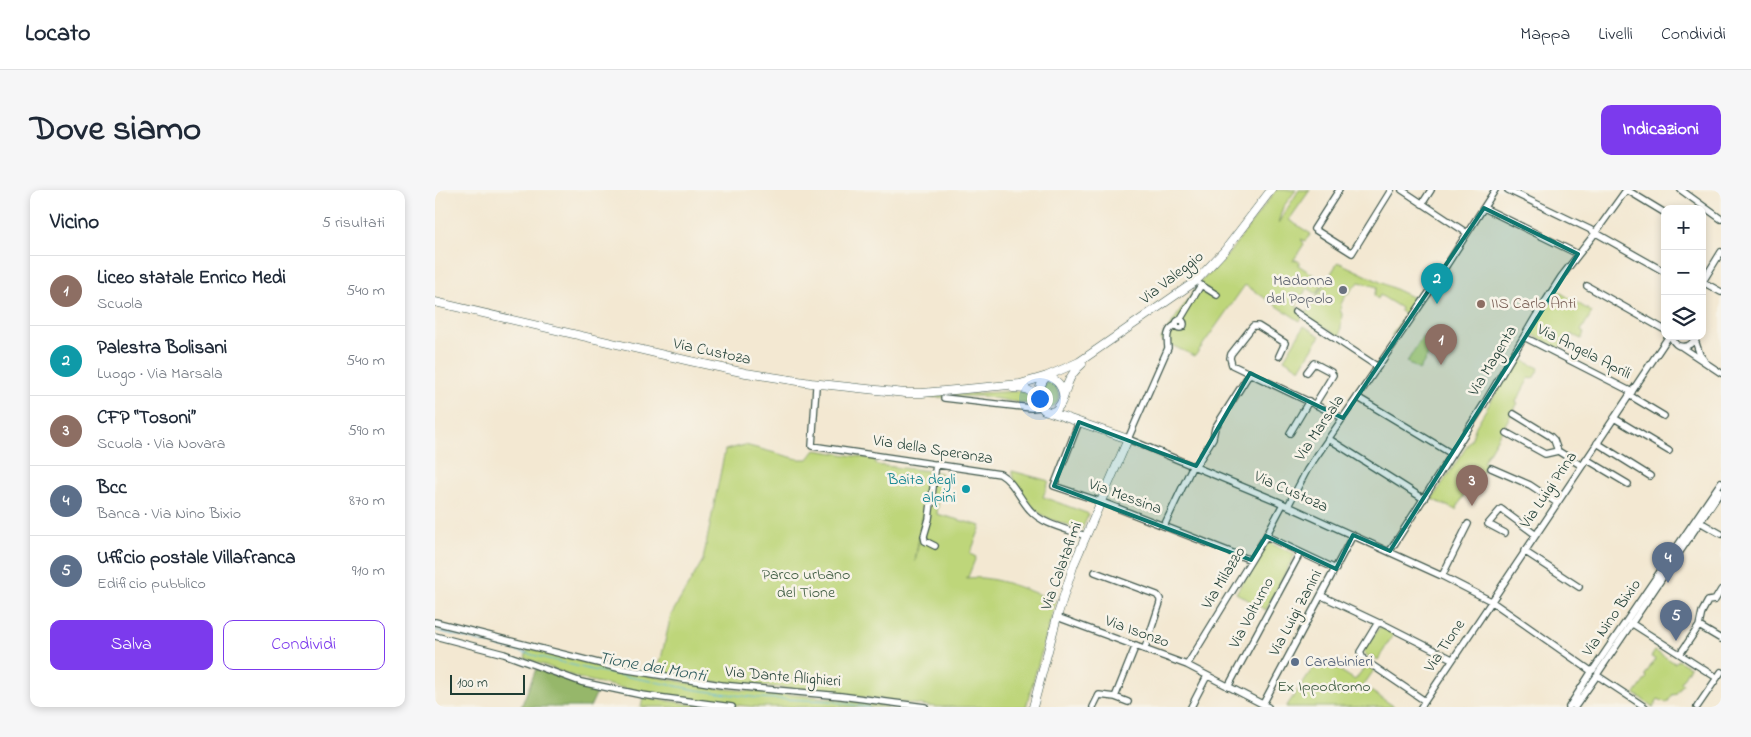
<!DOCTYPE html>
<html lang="it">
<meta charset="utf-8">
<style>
:root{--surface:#fff;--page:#f6f6f7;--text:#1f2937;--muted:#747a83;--line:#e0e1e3;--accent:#7c3aed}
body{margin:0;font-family:"Indie Flower",sans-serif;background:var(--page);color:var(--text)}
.controls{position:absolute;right:15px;top:15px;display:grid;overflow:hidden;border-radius:10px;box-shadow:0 2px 8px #0003}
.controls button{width:45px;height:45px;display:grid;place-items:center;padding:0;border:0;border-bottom:1px solid var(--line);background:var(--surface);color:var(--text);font:25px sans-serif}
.scale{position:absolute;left:15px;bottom:12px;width:75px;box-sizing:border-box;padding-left:5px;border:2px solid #1f3d34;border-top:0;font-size:14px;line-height:18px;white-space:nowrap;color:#1f3d34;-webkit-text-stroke:4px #f7f3e8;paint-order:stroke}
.you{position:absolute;left:604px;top:208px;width:18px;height:18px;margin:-12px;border:4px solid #fff;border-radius:50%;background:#1a73e8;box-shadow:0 0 0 8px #1a73e833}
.badge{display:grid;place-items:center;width:32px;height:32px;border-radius:50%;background:var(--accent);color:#fff;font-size:16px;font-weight:700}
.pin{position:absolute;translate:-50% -41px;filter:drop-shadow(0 1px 2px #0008)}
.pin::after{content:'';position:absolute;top:26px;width:18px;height:15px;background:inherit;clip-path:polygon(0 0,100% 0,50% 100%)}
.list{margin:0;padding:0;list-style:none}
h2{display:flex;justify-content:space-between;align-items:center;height:65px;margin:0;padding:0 20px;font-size:21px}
h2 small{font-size:16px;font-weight:400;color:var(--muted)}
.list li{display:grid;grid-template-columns:32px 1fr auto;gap:15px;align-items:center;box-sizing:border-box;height:70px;padding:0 20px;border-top:1px solid var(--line)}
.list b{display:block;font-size:19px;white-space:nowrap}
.list p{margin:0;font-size:16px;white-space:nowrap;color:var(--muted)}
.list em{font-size:16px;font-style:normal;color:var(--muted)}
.actions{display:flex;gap:10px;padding:15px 20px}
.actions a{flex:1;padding:11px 0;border:1px solid var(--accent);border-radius:10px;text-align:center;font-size:18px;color:var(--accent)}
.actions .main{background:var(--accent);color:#fff}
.icon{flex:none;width:28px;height:28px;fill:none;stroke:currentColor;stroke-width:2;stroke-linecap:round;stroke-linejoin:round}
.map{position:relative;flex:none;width:1286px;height:517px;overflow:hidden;border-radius:10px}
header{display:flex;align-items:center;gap:30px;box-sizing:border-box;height:70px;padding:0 25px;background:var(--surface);border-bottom:1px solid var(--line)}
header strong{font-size:24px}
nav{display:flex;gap:28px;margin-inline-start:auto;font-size:18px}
.intro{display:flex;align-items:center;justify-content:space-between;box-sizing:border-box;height:120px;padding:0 30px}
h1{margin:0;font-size:35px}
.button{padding:12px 22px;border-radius:10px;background:var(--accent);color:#fff;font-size:18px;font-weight:700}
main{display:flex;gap:30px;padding:0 30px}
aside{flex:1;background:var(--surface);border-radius:10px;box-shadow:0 2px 8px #0003}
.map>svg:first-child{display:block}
</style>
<header>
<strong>Locato</strong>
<nav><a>Mappa</a><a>Livelli</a><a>Condividi</a></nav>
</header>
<div class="intro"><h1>Dove siamo</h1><a class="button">Indicazioni</a></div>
<main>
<aside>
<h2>Vicino<small>5 risultati</small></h2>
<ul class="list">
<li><span class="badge" style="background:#8d6e63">1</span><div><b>Liceo statale Enrico Medi</b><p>Scuola</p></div><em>540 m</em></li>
<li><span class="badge" style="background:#0f9aa8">2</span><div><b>Palestra Bolisani</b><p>Luogo · Via Marsala</p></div><em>540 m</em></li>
<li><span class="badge" style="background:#8d6e63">3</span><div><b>CFP “Tosoni”</b><p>Scuola · Via Novara</p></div><em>590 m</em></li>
<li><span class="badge" style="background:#5c6f8a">4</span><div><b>Bcc</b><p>Banca · Via Nino Bixio</p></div><em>870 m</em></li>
<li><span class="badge" style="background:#5c6f8a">5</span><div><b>Ufficio postale Villafranca</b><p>Edificio pubblico</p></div><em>910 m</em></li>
</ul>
<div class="actions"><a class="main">Salva</a><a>Condividi</a></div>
</aside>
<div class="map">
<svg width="1286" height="517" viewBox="0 0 1286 517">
<rect width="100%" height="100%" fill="#f7f3e8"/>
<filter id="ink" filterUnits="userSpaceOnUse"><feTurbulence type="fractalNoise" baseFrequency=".02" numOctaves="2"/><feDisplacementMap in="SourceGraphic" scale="10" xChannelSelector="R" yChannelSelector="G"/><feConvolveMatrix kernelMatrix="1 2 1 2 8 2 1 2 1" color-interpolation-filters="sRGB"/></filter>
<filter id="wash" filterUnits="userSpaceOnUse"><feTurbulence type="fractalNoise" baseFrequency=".0096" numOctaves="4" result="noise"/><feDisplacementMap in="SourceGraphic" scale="20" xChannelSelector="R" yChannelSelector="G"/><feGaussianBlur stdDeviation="1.12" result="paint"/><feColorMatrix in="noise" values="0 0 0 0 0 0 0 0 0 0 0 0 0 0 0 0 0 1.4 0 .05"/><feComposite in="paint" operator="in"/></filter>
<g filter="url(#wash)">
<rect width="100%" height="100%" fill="#f3e8d2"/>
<path fill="#bed67a" stroke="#6e8a57" d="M841 0H861L848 17 843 33 864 0H875L854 30 876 44 870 51 866 49 869 54 858 71 861 70 865 72 863 75 885 89 887 86 891 88 882 104 872 98 861 116 870 122 865 131 810 95 760 166 725 150 766 91 780 79 788 71Z
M903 72 981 109 957 147 956 146 968 127 969 124 965 121 966 118 945 105 943 109 939 106 942 97 924 92C917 100 900 113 907 124L905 147 870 126Z
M1121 100 1157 122 1146 141 1149 143 1146 149 1136 144 1123 159 1095 143Z
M869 136 885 146 865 179 849 169Z
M987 147 1000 154 984 180 972 172Z
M1082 168 1104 178 1098 189 1094 188 1081 212 1083 213 1048 272 1052 274 1046 285 1040 283 1021 320 997 309 1036 250 1041 236Z
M613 191H618C624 200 628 213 615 218L610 214C606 206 606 197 613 191Z
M587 201 596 206 600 214 597 215 546 206 482 208V206Z
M310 255 363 269H373L380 260 439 269 441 275 495 281 480 372 495 281 507 283 502 324 546 336 535 364 541 367 533 387 531 388C562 385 593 401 621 411L591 517H501L380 501 280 492 223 482 236 425 268 370 290 260Z
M577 281 614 291 608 307 654 324 647 339C635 335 619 332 609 326 598 319 576 294 577 281Z
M832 352 860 364 831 420 801 403Z
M947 437 959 443 943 470 936 465 934 467 929 463V460L943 439Z
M93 458 173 478 281 498 384 507 464 517H322L292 514 205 502 143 488 90 468Z
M1220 461 1240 473 1243 470 1255 477 1246 492 1248 494 1240 505 1238 504 1232 513 1223 509 1218 517 1200 504 1212 487 1210 485 1220 469 1216 467Z
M885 468 920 490 931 475 939 480 928 496 960 517H851Z
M208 507 275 517H206Z"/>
<path fill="#96b76a" stroke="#5a7a4f" d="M101 479 163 500 155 517H86Z"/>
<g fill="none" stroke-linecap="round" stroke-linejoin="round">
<path stroke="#5eb9db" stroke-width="1" d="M0 440 153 479 262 500 324 508 394 511 434 517"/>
</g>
</g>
<g filter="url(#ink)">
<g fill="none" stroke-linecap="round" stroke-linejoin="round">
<g stroke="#3f574c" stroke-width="8">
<path id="minor" d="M904 0 879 39 917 63 956 0
M967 0 1032 43
M1073 0 1154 39 1230 82
M1192 0 1230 23
M1246 0 1286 29
M987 14 996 0
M1049 18 1143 64
M1268 92 1286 102
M1267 93 1286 62
M1152 96 1230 140
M860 122 943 177
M741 134a4 4 0 1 1 8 0a4 4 0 1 1-8 0Z
M745 130 766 95 782 105
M741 135C731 139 732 149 733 158L693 249 842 311 1007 386 1056 411 1156 481
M1236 146C1240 160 1256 160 1261 146
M1089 147 1197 202
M1260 150 1265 165 1269 170
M1247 157 1286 183
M844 166 850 153 823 136H818L796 164 795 168 797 175 908 228
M872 182 879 173 896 182 898 185 880 214
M381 197 377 256 565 284C579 292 584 308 595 320 608 335 632 339 651 346
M1194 205 1229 226
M922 207 1017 264
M509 208 596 218 607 217
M1079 224 1115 246 1119 250 1123 261 1147 276
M1179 228 1234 261
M644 232 619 296 667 312 816 370
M855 243 874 211
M1072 243 1110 264 1123 261
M894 249 989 309
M1162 253 1215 286
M1151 269 1193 294
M761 276 778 248 780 238 815 183
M1056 278 1095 295 1122 313
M853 316 872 280 993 104 1060 0
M1265 332 1286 344
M729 336 758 275
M1070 343 1053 334 1066 319 1101 345
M831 346 901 379
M500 356 490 351 489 346 494 329 501 274
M955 361 1049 214 1101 126 1126 87 1158 46 1191 0
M1089 361 1144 397
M660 382 722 405 725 409V413L710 458
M1007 386 1033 334
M887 406 944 433
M622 427 752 475 833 517
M0 432 187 479 286 495 406 506 490 517
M1196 433 1282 488
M1264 436 1267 422 1273 411 1280 410 1286 400
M0 446 69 464 146 492 207 505 297 517
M1245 464 1264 436 1286 449
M752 475 831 346 848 314
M1158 480 1286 292
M1163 483 1286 301
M1163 486 1210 517
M793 497 865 363
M680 507 693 512
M990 511 928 469 925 462 942 434 946 433 1017 469
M828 514 918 345
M658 517 664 505 680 507 701 455
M756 517 772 486
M986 517 1234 146
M1134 517 1155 484
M1140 517 1161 487
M1262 517 1286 482"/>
</g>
<g stroke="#3f574c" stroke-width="9">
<path id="major" d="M0 112 255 171 311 183 376 193 470 203H487L585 194 612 186 644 172 761 91 790 60 836 0
M612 186C621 190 627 194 628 205
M578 198 591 199 596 202 609 220 693 249 639 374 622 427 598 517
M603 210C603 200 605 193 612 186
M618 222C628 216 629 203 633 193 636 185 641 179 647 174"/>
</g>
<use href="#minor" stroke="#fff" stroke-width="5.5"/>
<use href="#major" stroke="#fff" stroke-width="8"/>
</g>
</g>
<path fill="#0f766e" fill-opacity="0.2" stroke="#0f766e" stroke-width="4" stroke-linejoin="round" d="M1049 18 1143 64 955 361 918 345 901 379 831 346 816 370 619 296 644 232 761 276 815 183 908 228Z"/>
<circle fill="#6b7280" stroke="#f7f3e8" stroke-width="2" cx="908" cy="100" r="5"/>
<circle fill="#8d6e63" stroke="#f7f3e8" stroke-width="2" cx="1046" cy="114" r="5"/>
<circle fill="#0f9aa8" stroke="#f7f3e8" stroke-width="2" cx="531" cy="299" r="5"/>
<circle fill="#5c6f8a" stroke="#f7f3e8" stroke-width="2" cx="860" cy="472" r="5"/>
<g text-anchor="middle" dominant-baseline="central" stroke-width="5" stroke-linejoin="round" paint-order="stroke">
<g font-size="16" fill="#1f3d34" stroke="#f7f3e8">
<text transform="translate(737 88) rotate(-38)">Via Valeggio</text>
<text transform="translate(277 162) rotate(12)">Via Custoza</text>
<text transform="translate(1149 162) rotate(27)">Via Angela Aprili</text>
<text transform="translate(1058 171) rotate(-59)">Via Magenta</text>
<text transform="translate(885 238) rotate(-56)">Via Marsala</text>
<text transform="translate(498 260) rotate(9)">Via della Speranza</text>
<text transform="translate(1114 300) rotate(-56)">Via Luigi Prina</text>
<text transform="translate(856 302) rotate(24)">Via Custoza</text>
<text transform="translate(690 307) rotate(20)">Via Messina</text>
<text transform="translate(627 376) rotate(-70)">Via Calatafimi</text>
<text transform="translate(789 388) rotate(-59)">Via Milazzo</text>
<text transform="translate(817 423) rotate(-62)">Via Volturno</text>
<text transform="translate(861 423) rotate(-62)">Via Luigi Zanini</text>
<text transform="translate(1177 428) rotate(-55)">Via Nino Bixio</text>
<text transform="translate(702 442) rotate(20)">Via Isonzo</text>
<text transform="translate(1010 456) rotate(-56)">Via Tione</text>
<text transform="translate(348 487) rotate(5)">Via Dante Alighieri</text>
</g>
<g font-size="16" fill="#5b616d" stroke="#f7f3e8" text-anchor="end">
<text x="898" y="91">Madonna<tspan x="898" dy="18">del Popolo</tspan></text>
</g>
<g font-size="16" fill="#785e54" stroke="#f7f3e8" text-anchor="start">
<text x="1056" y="114">IIS Carlo Anti</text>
</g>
<g font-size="16" fill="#0d838f" stroke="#f7f3e8" text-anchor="end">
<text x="521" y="290">Baita degli<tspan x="521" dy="18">alpini</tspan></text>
</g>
<g font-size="16" fill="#3f5c42" stroke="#f7f3e8">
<text x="371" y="385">Parco urbano<tspan x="371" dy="18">del Tione</tspan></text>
<text x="889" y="497">Ex Ippodromo</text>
</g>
<g font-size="16" fill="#4e5e75" stroke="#f7f3e8" text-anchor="start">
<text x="870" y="472">Carabinieri</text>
</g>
<g font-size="18" font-style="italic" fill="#2f5c5e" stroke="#f7f3e8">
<text transform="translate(217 478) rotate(10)">Tione dei Monti</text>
</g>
</g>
</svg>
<div class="controls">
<button>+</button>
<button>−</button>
<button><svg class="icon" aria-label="layers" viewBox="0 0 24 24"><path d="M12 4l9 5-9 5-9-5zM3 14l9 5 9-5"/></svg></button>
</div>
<div class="scale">100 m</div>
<div class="you"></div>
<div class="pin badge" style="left:1006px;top:175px;background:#8d6e63">1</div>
<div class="pin badge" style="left:1002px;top:114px;background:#0f9aa8">2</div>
<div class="pin badge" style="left:1037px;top:316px;background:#8d6e63">3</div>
<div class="pin badge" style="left:1233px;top:393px;background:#5c6f8a">4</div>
<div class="pin badge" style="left:1241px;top:451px;background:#5c6f8a">5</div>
</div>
</main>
